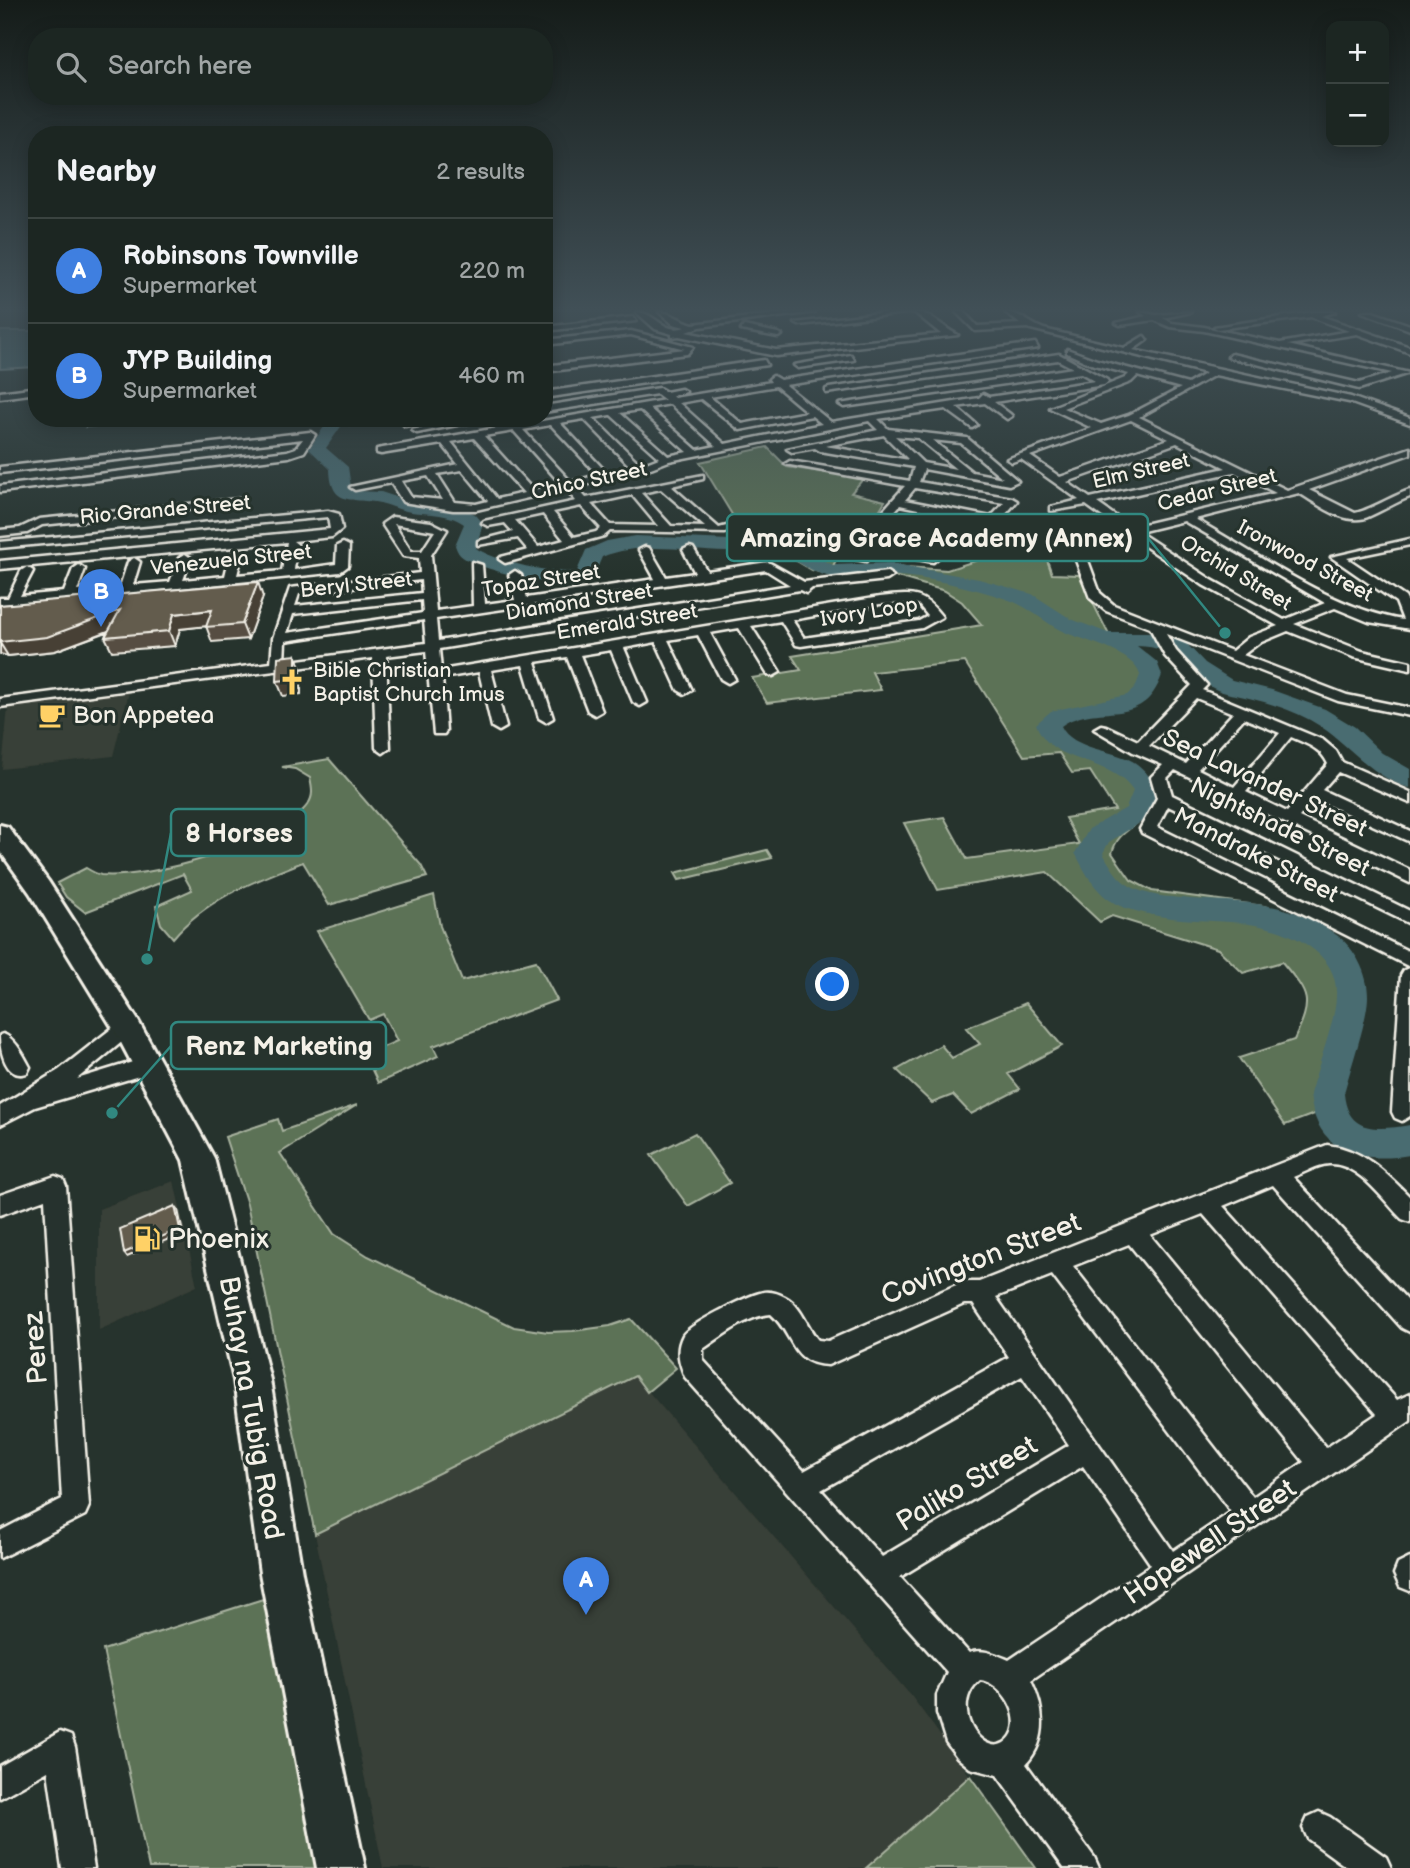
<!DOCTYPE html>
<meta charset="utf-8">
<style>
:root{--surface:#1c2622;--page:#252e2a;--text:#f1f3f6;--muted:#a0a5a5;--line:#3a4340;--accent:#ea580c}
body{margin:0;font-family:"Balsamiq Sans",sans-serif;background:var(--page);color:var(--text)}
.controls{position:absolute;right:21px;top:21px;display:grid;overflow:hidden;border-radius:14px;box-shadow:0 4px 18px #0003}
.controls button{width:63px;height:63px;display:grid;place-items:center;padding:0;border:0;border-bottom:2px solid var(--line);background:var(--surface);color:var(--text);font:35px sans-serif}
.you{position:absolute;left:833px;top:985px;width:24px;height:24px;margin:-18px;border:5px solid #fff;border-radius:50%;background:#1a73e8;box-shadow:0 0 0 10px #1a73e833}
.badge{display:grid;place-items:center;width:46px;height:46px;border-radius:50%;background:var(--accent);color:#fff;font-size:23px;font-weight:700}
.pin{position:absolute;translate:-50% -58px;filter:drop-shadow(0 2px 4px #0008)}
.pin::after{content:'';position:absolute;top:37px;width:24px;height:21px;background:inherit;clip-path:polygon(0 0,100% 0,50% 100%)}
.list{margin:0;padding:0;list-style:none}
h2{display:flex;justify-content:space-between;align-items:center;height:91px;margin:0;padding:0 28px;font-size:30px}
h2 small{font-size:23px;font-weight:400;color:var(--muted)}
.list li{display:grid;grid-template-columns:46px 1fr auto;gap:21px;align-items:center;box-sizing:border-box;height:105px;padding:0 28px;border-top:2px solid var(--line)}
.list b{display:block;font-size:26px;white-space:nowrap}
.list p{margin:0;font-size:23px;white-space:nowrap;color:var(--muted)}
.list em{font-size:23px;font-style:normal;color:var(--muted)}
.icon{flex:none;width:38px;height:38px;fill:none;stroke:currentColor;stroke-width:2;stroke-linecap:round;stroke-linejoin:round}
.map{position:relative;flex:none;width:1410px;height:1868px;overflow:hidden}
.search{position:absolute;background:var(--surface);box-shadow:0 4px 18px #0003;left:28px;top:28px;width:525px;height:77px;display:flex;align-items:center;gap:18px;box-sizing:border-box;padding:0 24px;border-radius:28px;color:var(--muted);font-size:26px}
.panel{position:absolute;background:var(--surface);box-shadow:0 4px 18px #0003;left:28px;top:126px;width:525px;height:301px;border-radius:28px}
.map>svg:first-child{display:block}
</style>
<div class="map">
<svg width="1410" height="1868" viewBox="0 0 1410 1868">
<rect width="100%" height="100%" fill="#26332d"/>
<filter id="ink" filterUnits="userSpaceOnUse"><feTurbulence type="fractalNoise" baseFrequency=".0143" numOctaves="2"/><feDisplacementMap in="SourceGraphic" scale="14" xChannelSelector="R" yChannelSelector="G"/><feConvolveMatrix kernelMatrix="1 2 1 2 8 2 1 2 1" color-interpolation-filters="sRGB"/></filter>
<g filter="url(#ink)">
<path fill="#393f37" d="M129 692 113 756 2 769 8 707Z
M174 1181 197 1286 99 1330V1209Z
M635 1376 912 1697 970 1776 866 1868H383L315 1534Z"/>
<path fill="#5c7256" stroke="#a8b29f" stroke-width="2" d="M767 447 787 467 864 478 851 493 885 501 877 514 860 511 832 568 892 566 947 570 1006 551 1043 549 1052 574 1079 575 1111 639 1139 654 1158 672C1157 680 1154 684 1149 691 1122 727 1083 699 1054 724L1056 731 1064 738 1127 765 1141 773 1154 790C1150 831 1120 822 1112 853L1131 880 1152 891 1264 906 1299 917 1338 942 1355 964 1364 992 1335 1109C1351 1133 1382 1135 1409 1133L1410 1125V1151L1367 1147 1342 1137 1317 1113 1285 1125 1239 1058 1294 1040C1313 999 1310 996 1282 962L1243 973 1218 949 1112 916 1100 922 1047 872 938 890 904 823 944 817 967 859 1079 844 1065 818 1115 810 1090 771 1072 773 1059 753 1024 756 965 662 872 672 881 690 767 703 752 678 801 670 792 656 982 625 962 602 945 591 884 573 833 576 812 570 783 553 753 549 700 462Z
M329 759 421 865 427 877 329 905 303 862C255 881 207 898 173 938L161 924 156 906 192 890 183 874 85 912 66 897 57 883 86 868C91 871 96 874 101 875 147 880 281 843 308 804 314 796 312 788 310 778L295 769 282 767Z
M767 850 772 858 679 880 675 873Z
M434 895 440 926 462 981 536 961 557 1000 433 1046 438 1056 378 1083 365 1055 397 1041 383 1014 369 1020 317 931Z
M1026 1003 1062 1046 1008 1074 1020 1089 971 1114 953 1095 932 1103 897 1070 941 1045 952 1058 980 1044 966 1028Z
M357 1105 280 1153 334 1234 368 1256 514 1327 548 1332 573 1331 610 1326 631 1319 676 1368 647 1392 635 1376 315 1534 247 1204 225 1137 278 1119 282 1131Z
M695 1133 730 1183 688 1206 651 1155Z
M266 1598 322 1868H149L103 1650Z
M970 1776 1036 1868H866Z"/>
<path fill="#4a6c71" stroke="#8ea1a1" stroke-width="2" d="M0 331H37V367L0 369Z
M98 418H184L87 427Z"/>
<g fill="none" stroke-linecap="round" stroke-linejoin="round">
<path fill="#4a6c71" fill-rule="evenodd" d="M330 418H347L326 448 348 467 351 487 358 491 381 492 408 501 459 508 475 514 483 523 476 548C494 561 554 575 577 571L586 550 607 541 635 536 730 540 771 538 792 545 833 565 889 563 979 579 1032 594 1071 619 1108 633H1160L1185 642 1205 663 1232 680 1272 690 1325 709 1355 727 1382 753 1410 769V788C1369 777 1346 739 1310 720 1292 710 1269 703 1249 698 1238 695 1224 694 1213 688 1180 670 1179 647 1137 646L1157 662 1162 675C1142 732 1098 700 1061 726 1072 750 1113 749 1134 762 1145 769 1152 780 1159 791L1146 819 1109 842 1103 853C1112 869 1120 883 1138 890 1154 897 1174 897 1191 899 1247 903 1290 900 1338 936 1355 949 1368 973 1368 996 1368 1019 1350 1069 1344 1094 1348 1134 1378 1130 1410 1125V1155C1360 1164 1315 1151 1310 1094 1317 1069 1336 1019 1336 996 1337 976 1329 962 1314 950 1264 910 1202 928 1144 913 1136 911 1126 909 1118 905 1095 893 1087 875 1075 853L1089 829 1126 808 1133 791C1109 755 1051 767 1036 724L1051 711 1127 695 1135 688 1140 675C1135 654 1088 641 1069 634 1047 626 1032 608 1009 600 972 587 930 578 890 575 871 574 852 580 832 577 808 573 788 552 769 550 756 548 741 552 727 552 686 551 640 541 602 557L592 580C581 583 571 585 560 584 539 583 481 569 464 558 459 555 457 551 455 545L464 524C448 512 425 515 406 511 397 509 389 505 380 503 353 497 331 508 330 469L309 449Z"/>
<g stroke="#f4f1e8" stroke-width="5">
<path id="minor" d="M636 312C655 312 664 335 685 327L673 324 659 312C671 312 681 321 693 324L791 312H815L700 327 686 332 776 350 941 334 914 312C930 312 945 329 958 335L776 356 679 336 672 337V334L655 329Z
M887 312H914L799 325 795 323Z
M956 312H964L977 326 1020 324 1005 312C1019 312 1030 324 1044 329L1124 348 1144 336 1147 340 1133 350 1351 397 1410 418V424L1349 402 1215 375 1139 417 1287 490 1410 448V454L1309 490 1355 513C1368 511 1394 495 1410 490V497C1396 502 1384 510 1370 516 1347 528 1318 504 1299 493L1195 519C1259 555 1331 608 1403 620L1396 602 1331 557 1410 539V545L1347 558 1405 597 1410 606V629L1369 622 1335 608 1294 624 1362 651 1410 662V670L1353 657 1288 631 1259 643 1243 655 1347 695 1410 708V716L1338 701 1166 634 1176 651 1207 685 1202 690 1323 740 1336 751 1342 762 1410 792V803L1338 772 1322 790 1410 831V842L1315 799 1299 817 1410 870V883L1175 770 1167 778 1172 795 1410 911V924L1168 806 1157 827 1410 952V967L1142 833 1140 829 1157 798 1151 777 1163 765 1133 752 1094 729 1101 725 1106 726 1138 741 1192 685 1165 656 1150 628 1106 611 1090 598 1074 555 1085 542 1121 530 1086 505 1051 511V507L1079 500 1021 459 1012 462 1007 459 1092 428 1050 408 1125 378 1129 374 1091 364 1067 353V349L1097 360 1188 384 1206 373 1027 328 975 331ZM1137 376 1181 388 1129 415 1101 424 1063 408 1131 382ZM1131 420 1169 439 1060 477 1030 456ZM1177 443 1226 468 1090 498 1067 482ZM1234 472 1276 493 1131 527 1097 503ZM1184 521 1325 603 1284 620 1212 580 1139 532ZM1128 535 1203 585 1278 626 1249 637 1232 651 1114 605 1100 593 1086 555 1093 546ZM1196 698 1233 713 1186 764 1149 746ZM1244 718 1280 733 1234 787 1198 769ZM1291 737C1307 744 1321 748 1328 764L1287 812 1246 792Z
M1140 312 1156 315 1191 312 1163 318 1172 323 1204 327 1280 343 1349 331 1311 317 1218 329 1214 327 1313 312H1335L1321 316 1410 347V353L1357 334 1288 345 1409 373 1359 389 1228 357 1232 354 1359 383 1392 373 1204 331 1170 327 1154 320 1120 325 1116 323 1146 316Z
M1362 312H1373L1410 325V330Z
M633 317 636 321 544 331V327Z
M744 326 778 333 782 335 778 337 741 330Z
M631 331 693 347 687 354 544 372V366L685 349 631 335 544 345V340Z
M1035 343 1038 348 785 385 831 422 979 398 983 394 989 397 1095 381 1081 373 844 407 839 404 1073 368 1058 360 826 393V389L829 388 1059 354 1107 380 1108 382 1104 385 994 402 1010 414 1012 416 1007 419 985 403 956 407 975 423 977 425 972 428 946 409 878 419 888 429 967 438 1018 481 1009 485 924 469 919 482 1012 498 1017 501 998 523 972 521 958 540 933 562 872 550 866 561 856 559 872 523 905 486 785 464 790 461 910 481 914 467 820 451 815 448 792 452 787 449 878 430 869 421 669 461 643 471 576 487 586 498 703 475V479L671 486 719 528 738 523V527L725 533 610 531 604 536 505 563 499 559 501 557 528 550 518 538 478 545V541L513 532 505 523 488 526 482 523 484 521 576 501 566 489 476 510H453L403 502 391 483 355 490 350 487 458 464 442 444 381 454 377 453V449L509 426 505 421 510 418 519 425 665 400 657 394 544 412V406L659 388 666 392 681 389 686 392 672 396 674 398 771 382 769 379 773 376 780 380ZM776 386 807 412 742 424 710 397ZM701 399 740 430 812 416 822 424 725 444 679 403ZM670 404 716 446 697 450 649 408ZM639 410H640L687 452 668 456 620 413ZM610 415H611L659 458 641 465 593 418ZM584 419 632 468 607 473 560 423ZM550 425H551L598 475 571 482 523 430ZM514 431 561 484 533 490 484 436ZM884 435 909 460 825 446ZM895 436 918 438 956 469 923 463ZM474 438 524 493 497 499 451 442ZM932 440 961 443 1003 478 972 472ZM462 470 488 501 476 504 455 502 437 474ZM428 476 443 500 411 497 401 481ZM915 488 1004 503 991 517 905 500ZM661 489 705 527 671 526 641 493ZM632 495 658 526 610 525 591 504ZM900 505 962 519 951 534 886 521ZM581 506 601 528 596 532 574 537 553 512ZM543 514 564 540 538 547 515 520ZM882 527 946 540 930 554 875 544Z
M851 355 854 360 798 368 794 365Z
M764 360 767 365 544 398V392Z
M37 387V393L0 398V392Z
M351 418H376L351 424 346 421Z
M397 418H432L433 420 405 426Z
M469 418H492L417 433 412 430Z
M310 432 315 435 304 452 289 457 0 492V486L287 451 296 448 303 439 0 473V467Z
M239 499 243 500V504L42 525 27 533 0 536V530L20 528 39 519Z
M328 511 339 514 342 529 332 537 293 541 297 544 294 570 336 564 337 546 343 543 349 546 348 566 340 572 0 606V598H8L21 571 27 567 33 571 20 596 64 592 73 569 79 565 85 569 77 591 120 587 128 562 134 558 140 562 133 585 170 582 179 558 185 554 191 558 183 580 225 576 230 555 236 552 242 555 237 575 282 571 287 542 0 569V561L330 529 328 517 0 548V542Z
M392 517 431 522 447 530 431 555 436 611 473 606 472 562 482 565 485 604 515 600 509 575 515 571 521 575 527 598 655 579 639 550 645 547 649 548 666 577 695 573 683 550 689 547 693 548 707 571 768 562 804 582 887 572 893 576 887 580 812 588 806 593 800 590 439 649 441 670 880 597C912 594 922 591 942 617L922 628 801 646 796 645 781 621 751 626 780 672 773 676 768 675 739 628 710 633 735 679 728 683 721 679 698 635 668 640 692 690 685 694 678 690 656 642 624 648 647 702 640 706 633 702 611 650 580 655 602 711 595 715 588 711 567 657 535 662 553 718 546 722 539 718 523 665 491 670 506 727 499 731 492 727 479 672 442 678 446 731 444 734H434L426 651 386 656 390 748 383 753 376 748 373 658 0 707V699L271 663 273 638 290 588 420 573 419 558 403 556 382 524ZM394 524 435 531 422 551H411ZM766 570 790 585 438 641 436 619ZM421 580 422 593 295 606 299 594ZM422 600 423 613 287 633 293 614ZM912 603 918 604 928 616 919 621 804 638 792 620 880 604ZM424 620 426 643 284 662 285 641Z
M1410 968V1116L1402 1121 1395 1118 1392 1112 1401 975 1404 970Z
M127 1019 134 1022 136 1027 134 1032 77 1079 149 1057 156 1059 159 1065 156 1071 35 1107 0 1125V1106L59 1070 120 1022Z
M3 1034C15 1038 24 1056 30 1067L27 1073C6 1080 0 1051 0 1035Z
M1327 1145C1363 1149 1385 1172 1410 1197V1222L1402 1219C1384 1201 1358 1162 1329 1164 1318 1164 1304 1173 1293 1177L1410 1303V1332L1402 1328 1273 1185 1223 1206 1397 1400 1410 1394V1421L1031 1680C1044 1707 1049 1739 1026 1764L1094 1857 1099 1868H1064L997 1775 970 1768 957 1757 946 1742 937 1713V1695L947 1672 685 1377C679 1362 675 1350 683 1335 690 1324 750 1294 764 1292 772 1291 779 1294 785 1297 801 1305 807 1327 818 1340L828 1341 963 1282H979ZM1203 1214 1377 1414 1326 1448 1150 1235ZM1129 1244 1304 1462 1253 1497 1073 1266ZM1052 1275 1231 1512 1173 1551 996 1297ZM964 1304H973L1009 1357 804 1471 703 1360V1349C723 1336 746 1316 771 1314 794 1334 790 1364 828 1365ZM1022 1376 1069 1445 882 1557 821 1490ZM1083 1466 1151 1565 1009 1660C997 1655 983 1648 969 1653L900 1577ZM980 1680C1006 1683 1029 1727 1004 1743 981 1757 948 1706 980 1680Z
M55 1176 63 1179 66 1186 89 1506 85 1515 0 1558V1531L62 1499 45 1199 0 1215V1195Z
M1410 1558V1591L1400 1587 1394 1574 1398 1564Z
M60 1732 71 1736 75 1747 94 1868H62L48 1771 0 1798V1766Z
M1319 1812 1330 1817 1386 1857 1391 1868H1348L1308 1839 1303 1828 1308 1817Z"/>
</g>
<g stroke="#f4f1e8" stroke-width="6">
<path id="secondary" d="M0 825 8 827 48 881 137 1019 214 1158 270 1380 302 1573 365 1868H317L260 1573 234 1380 183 1160 117 1035 30 893 0 851Z"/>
</g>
<use href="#minor" fill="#26332d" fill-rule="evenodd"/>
<use href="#secondary" fill="#26332d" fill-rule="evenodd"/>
</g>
<path fill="#564e42" stroke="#f4f1e8" stroke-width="2" d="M263 597 248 639 212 642 206 626 180 629 175 646 112 651 105 637 107 632 55 651 8 656 0 654V605Z"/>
<path fill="#464036" stroke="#f4f1e8" stroke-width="2" d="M258 582 263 597 248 639 242 624Z
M120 610 127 624 55 651 8 656 0 643V642Z
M212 610 217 625 180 629 175 646 169 631 174 614Z
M296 655 301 670V694L283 696 277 681Z
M175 1206 178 1210 183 1233 127 1257 124 1253Z"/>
<path fill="#645b4d" stroke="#f4f1e8" stroke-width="2" d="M258 582 242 624 206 627 212 610 174 614 169 631 105 637 120 610 47 637 0 642V605Z
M296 655V679L277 681 278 657Z
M175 1206 180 1229 124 1253 120 1229Z"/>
</g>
<linearGradient id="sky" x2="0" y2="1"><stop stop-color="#151c19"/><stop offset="0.54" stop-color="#415057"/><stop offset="1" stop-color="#415057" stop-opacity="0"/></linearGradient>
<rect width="1410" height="573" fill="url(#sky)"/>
<defs>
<g id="church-bare" transform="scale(2.1)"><path d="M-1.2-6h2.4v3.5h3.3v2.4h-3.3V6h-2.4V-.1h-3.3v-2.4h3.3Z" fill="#ffd166" stroke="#26332d" stroke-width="2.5" paint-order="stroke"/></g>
<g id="cafe-bare" transform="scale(2.1)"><path d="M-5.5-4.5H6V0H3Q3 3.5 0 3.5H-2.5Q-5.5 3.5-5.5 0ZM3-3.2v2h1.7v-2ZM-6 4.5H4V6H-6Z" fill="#ffd166" stroke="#26332d" stroke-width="2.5" paint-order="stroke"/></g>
<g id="fuel-bare" transform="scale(2.1)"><path d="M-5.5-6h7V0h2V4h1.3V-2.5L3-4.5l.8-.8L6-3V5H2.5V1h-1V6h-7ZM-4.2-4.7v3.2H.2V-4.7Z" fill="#ffd166" stroke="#26332d" stroke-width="2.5" paint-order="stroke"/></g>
</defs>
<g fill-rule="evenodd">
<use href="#church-bare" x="292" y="682"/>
<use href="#cafe-bare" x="52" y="715"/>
<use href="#fuel-bare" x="147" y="1239"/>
</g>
<g text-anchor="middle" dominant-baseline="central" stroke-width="6" stroke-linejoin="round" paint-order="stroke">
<g font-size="21" fill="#f4f1e8" stroke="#26332d">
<text transform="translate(1141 471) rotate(-13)">Elm Street</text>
<text transform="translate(589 481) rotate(-12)">Chico Street</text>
<text transform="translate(1217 490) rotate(-14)">Cedar Street</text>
<text transform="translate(165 510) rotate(-5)">Rio Grande Street</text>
<text transform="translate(231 560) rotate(-6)">Venezuela Street</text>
<text transform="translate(1305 561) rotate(28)">Ironwood Street</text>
<text transform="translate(1236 573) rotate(31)">Orchid Street</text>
<text transform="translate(541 581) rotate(-9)">Topaz Street</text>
<text transform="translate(356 585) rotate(-6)">Beryl Street</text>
<text transform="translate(579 602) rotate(-9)">Diamond Street</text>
<text transform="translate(869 612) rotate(-9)">Ivory Loop</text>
<text transform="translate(627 622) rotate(-9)">Emerald Street</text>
</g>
<g font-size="21" fill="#f4f1e8" stroke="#26332d" text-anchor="start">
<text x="313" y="670">Bible Christian<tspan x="313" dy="24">Baptist Church Imus</tspan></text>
</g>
<g font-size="24" fill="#f4f1e8" stroke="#26332d" text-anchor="start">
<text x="73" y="715">Bon Appetea</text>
</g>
<g font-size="24" fill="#f4f1e8" stroke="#26332d">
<text transform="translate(1265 783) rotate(25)">Sea Lavander Street</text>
<text transform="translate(1280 827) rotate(26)">Nightshade Street</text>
<text transform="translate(1256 855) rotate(27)">Mandrake Street</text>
</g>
<g font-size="28" fill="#f4f1e8" stroke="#26332d" text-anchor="start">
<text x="168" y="1239">Phoenix</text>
</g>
<g font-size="28" fill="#f4f1e8" stroke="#26332d">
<text transform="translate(981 1259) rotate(-21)">Covington Street</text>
<text transform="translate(36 1348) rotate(-94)">Perez</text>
<text transform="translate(251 1408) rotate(80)">Buhay na Tubig Road</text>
<text transform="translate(967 1484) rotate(-31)">Paliko Street</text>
<text transform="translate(1210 1542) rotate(-34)">Hopewell Street</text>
</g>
</g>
<path fill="none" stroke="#318880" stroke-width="2.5" d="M1225 633L1148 538M147 959L171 833M112 1113L171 1046"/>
<g fill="#318880" stroke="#26332d" stroke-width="2.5">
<circle cx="1225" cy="633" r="7"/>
<circle cx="147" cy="959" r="7"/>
<circle cx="112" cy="1113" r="7"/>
</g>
<g fill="#26332d" stroke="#318880" stroke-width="2.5">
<rect x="727" y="514" width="421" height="47" rx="7"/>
<rect x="171" y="809" width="135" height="47" rx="7"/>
<rect x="171" y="1022" width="215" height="47" rx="7"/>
</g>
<g font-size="26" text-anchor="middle" font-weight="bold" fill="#f4f1e8">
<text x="937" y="547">Amazing Grace Academy (Annex)</text>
<text x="239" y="842">8 Horses</text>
<text x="279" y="1055">Renz Marketing</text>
</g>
</svg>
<div class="controls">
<button>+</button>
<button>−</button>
</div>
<div class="you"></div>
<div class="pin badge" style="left:586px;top:1615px;background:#3f7fe0">A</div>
<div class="pin badge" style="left:101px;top:627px;background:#3f7fe0">B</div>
<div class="search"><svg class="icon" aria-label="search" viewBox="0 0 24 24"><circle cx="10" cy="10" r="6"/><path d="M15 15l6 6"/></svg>Search here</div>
<section class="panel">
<h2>Nearby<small>2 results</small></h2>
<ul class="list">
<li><span class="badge" style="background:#3f7fe0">A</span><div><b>Robinsons Townville</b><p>Supermarket</p></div><em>220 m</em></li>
<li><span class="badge" style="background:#3f7fe0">B</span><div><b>JYP Building</b><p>Supermarket</p></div><em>460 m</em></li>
</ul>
</section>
</div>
